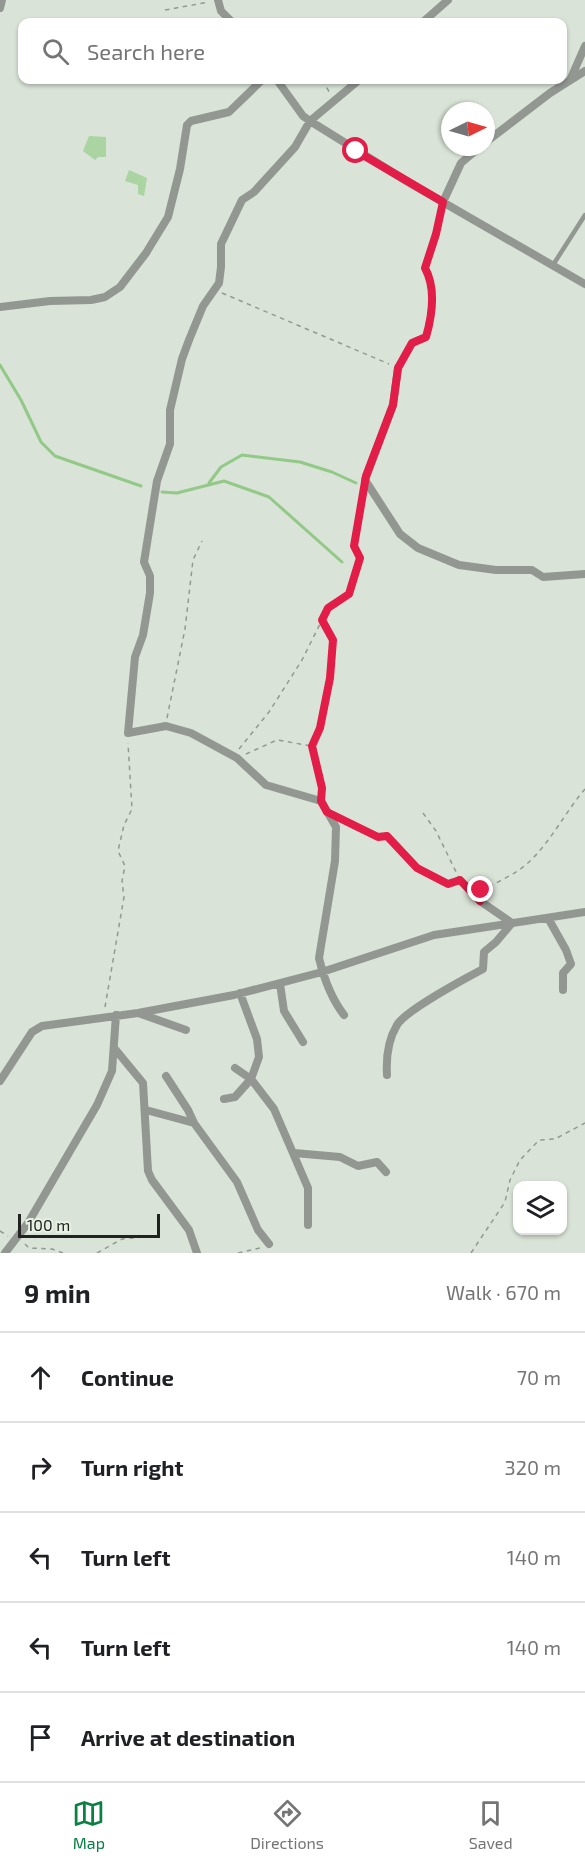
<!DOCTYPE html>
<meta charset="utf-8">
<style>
:root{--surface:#fff;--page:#f6f6f6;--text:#202124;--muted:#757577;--line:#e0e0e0;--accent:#0b8043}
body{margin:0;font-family:"Exo 2",sans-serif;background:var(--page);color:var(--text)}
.controls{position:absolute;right:18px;bottom:18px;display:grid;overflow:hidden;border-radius:12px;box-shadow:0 2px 4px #0004}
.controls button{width:54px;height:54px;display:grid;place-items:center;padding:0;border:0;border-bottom:2px solid var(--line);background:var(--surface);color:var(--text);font:30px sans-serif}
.compass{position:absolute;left:441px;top:102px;width:54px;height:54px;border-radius:50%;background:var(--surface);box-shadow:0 2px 4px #0004;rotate:85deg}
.scale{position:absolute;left:18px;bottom:15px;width:142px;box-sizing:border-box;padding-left:6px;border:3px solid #20231f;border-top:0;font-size:16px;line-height:21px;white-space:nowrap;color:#20231f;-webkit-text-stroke:4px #e6f1e4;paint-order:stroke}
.stop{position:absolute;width:18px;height:18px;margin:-14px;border:4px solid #e11d48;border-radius:50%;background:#fff}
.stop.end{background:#e11d48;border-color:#fff;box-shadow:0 2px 6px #0008}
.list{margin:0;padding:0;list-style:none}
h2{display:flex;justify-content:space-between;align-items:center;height:78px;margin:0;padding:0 24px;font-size:26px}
h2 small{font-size:20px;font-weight:400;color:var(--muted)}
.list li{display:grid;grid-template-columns:39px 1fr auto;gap:18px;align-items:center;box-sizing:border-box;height:90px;padding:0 24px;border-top:2px solid var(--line)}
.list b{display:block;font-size:22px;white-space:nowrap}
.list em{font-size:20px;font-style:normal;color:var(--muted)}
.icon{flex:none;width:33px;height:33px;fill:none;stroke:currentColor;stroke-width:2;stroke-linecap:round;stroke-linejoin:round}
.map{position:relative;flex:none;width:585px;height:1253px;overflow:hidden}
.search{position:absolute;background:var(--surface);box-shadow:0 2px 4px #0004;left:18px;right:18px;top:18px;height:66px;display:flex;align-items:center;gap:15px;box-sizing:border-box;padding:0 21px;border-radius:12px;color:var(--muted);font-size:22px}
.sheet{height:528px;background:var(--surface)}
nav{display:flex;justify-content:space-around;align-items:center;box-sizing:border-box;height:84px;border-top:2px solid var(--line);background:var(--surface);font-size:16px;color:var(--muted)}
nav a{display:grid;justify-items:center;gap:3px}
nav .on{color:var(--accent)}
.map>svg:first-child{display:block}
</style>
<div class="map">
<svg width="585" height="1253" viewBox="0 0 585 1253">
<rect width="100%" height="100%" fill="#d9e3d7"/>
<path fill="#aad4a2" d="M89 136 106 137V157H98L95 160 83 151Z
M129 170 147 178 144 196 138 194V185L125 181Z"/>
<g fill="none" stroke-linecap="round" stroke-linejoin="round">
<path stroke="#92c987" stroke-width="3" d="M0 365 21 400 41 442 55 456 141 486
M209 483 221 467 242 455 300 462 332 472 356 483
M162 492 177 493 224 481 269 497 342 562"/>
<path stroke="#939a91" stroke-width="1.5" stroke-dasharray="4.5 4.5" stroke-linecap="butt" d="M165 10 209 2
M322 80 330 93
M222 293 389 364
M403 359 413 343 426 337C432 316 436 288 425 268L436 234 441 212
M167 718 185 629 193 560 202 541
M312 745C324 720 335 670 333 642 332 635 326 627 322 620
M239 749 269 712 302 660 328 608 349 594 360 558 354 546 363 495
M246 754 277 740 312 746 322 791
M423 813 436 831 460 880 473 894
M343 819 378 837 387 836 417 868 448 884 460 880
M481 891C498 881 518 874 532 859 553 838 566 811 585 789
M105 1007 124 897 122 881 125 866 118 851 124 825 132 809 128 743
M0 1231 8 1236
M25 1244 29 1248 52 1249 63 1253
M97 1253 122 1239 144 1237
M238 1253 260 1248
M471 1253 505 1202 510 1180 520 1160 539 1140 555 1139 585 1123"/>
<path stroke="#939792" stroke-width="4.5" d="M553 265 585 215"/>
<path stroke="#939792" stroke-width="8" d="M218 0 221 11 232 22
M0 8 2 0
M423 22 448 0
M571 78 585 46
M277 80 303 116 310 121 408 182 585 284
M486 142 550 93 585 71
M443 202 461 163 480 147
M0 307 50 301 91 300 105 297 120 287 146 253 168 217 180 169 187 125 191 121 229 112 262 80
M398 368 393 405 365 480 400 534 418 548 459 565 496 570H532L543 577 585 574
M548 918 566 950 571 964 563 973V990
M280 984 284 1011 303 1042
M240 993 257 1039 259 1057 251 1079 274 1109 308 1188V1225
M141 1014 186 1030
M344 1015C331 998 324 979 319 958L335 861 336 827 321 801 266 785 237 758 191 733 166 726 128 733 135 657 143 635 150 593V576L144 562 157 481 170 444V410L182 359 189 340 203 306 219 283 221 267V244L242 200 254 192 295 147 310 121 359 80
M115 1049 143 1083 148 1171 152 1180 189 1230 197 1253
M387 1075C386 1058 388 1040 397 1025 405 1011 466 978 483 969L484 952 496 942 512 923 480 901
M166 1076 188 1110 194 1123
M0 1081 32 1032 42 1026 138 1013 234 995 322 972 434 935 585 912
M224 1099 235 1097 251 1079 235 1068
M146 1110 194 1123 237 1182 258 1230 269 1244
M294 1153 340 1157 358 1166 377 1162 386 1172
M5 1253 28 1223 97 1105 112 1071 116 1015"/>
</g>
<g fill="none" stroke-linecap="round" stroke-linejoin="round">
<path stroke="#e11d48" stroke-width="8" d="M356 151 443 202 436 234 425 268C436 288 432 316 426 337L412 343 398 368 393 405 366 476 354 546 360 558 349 594 328 608 322 620 333 640 330 678 320 728 312 746 322 788 321 801 327 812 378 837 387 836 417 868 448 884 460 880 480 901 481 890"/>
</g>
</svg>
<div class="controls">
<button><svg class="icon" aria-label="layers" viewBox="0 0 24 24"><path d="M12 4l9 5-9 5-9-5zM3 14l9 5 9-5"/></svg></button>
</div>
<svg class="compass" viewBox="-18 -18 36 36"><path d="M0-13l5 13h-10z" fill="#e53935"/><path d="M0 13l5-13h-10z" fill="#757577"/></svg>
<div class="scale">100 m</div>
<div class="stop" style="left:356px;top:151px"></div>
<div class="stop end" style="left:481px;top:890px"></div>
<div class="search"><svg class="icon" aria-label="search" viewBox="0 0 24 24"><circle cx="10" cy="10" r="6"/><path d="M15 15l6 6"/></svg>Search here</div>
</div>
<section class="sheet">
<h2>9 min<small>Walk · 670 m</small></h2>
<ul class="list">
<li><svg class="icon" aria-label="ahead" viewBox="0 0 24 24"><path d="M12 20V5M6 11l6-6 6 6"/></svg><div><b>Continue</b></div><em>70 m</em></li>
<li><svg class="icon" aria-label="right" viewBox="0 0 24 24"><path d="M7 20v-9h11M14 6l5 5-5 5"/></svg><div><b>Turn right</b></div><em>320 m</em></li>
<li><svg class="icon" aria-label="left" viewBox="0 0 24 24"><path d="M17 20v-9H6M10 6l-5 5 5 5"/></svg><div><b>Turn left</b></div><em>140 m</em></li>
<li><svg class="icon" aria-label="left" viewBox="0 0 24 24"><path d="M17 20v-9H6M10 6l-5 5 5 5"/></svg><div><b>Turn left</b></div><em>140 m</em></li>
<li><svg class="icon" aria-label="arrive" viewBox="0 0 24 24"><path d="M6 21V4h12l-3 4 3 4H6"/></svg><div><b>Arrive at destination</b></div></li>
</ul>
</section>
<nav>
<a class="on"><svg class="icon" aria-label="map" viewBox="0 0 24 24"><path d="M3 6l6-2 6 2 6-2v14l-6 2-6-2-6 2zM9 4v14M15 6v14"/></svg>Map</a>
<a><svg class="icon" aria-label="directions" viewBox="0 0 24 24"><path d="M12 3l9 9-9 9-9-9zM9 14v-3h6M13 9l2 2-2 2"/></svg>Directions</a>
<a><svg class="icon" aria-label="saved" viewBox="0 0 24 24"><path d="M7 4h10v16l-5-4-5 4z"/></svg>Saved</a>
</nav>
